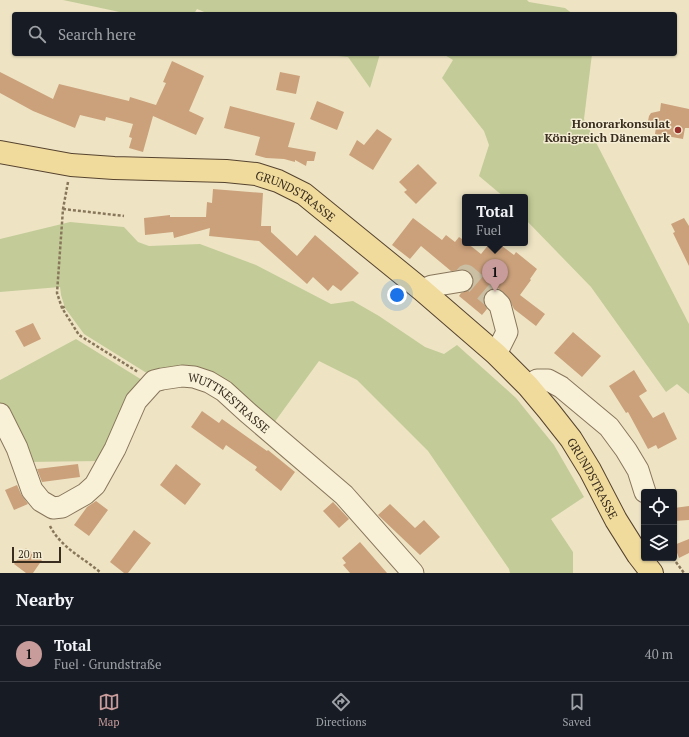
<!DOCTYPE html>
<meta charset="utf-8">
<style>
:root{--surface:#171b24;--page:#242831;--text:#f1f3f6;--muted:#9ea1a6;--line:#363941;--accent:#c89c9b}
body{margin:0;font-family:"PT Serif",serif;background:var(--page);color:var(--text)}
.controls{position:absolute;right:12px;bottom:12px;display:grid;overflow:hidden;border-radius:4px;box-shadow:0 1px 3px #0004}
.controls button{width:36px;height:36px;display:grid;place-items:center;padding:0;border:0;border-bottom:1px solid var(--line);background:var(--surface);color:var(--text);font:20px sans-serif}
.scale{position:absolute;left:12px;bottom:10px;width:49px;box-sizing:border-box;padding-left:4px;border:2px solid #392d1f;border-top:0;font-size:11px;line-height:14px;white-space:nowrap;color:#392d1f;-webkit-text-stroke:3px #f5edd4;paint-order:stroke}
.you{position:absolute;left:397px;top:295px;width:14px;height:14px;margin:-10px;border:3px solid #fff;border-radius:50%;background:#1a73e8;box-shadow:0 0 0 6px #1a73e833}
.badge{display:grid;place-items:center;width:26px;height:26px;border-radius:50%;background:var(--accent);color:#111;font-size:13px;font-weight:700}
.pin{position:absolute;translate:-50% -33px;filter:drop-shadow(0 1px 2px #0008)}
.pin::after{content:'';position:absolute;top:21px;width:14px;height:12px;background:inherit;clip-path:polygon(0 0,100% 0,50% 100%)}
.popup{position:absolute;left:462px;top:194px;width:66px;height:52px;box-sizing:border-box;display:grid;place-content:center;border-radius:4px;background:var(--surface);filter:drop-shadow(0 1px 3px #0005);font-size:13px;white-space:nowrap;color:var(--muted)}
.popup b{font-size:15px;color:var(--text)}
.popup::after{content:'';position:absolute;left:50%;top:100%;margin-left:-8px;border:8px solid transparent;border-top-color:var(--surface)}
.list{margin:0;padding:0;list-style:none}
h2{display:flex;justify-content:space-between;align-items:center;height:52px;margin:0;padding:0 16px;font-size:17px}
h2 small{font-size:13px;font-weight:400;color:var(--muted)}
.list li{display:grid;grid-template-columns:26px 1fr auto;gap:12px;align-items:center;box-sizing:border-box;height:56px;padding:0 16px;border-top:1px solid var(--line)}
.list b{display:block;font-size:15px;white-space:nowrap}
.list p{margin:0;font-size:13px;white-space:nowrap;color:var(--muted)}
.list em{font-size:13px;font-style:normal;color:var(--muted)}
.icon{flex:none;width:22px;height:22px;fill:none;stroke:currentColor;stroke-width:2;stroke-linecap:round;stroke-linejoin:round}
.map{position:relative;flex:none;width:689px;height:573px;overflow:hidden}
.search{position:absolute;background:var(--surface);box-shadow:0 1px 3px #0004;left:12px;right:12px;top:12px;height:44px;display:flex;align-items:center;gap:10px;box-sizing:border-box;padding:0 14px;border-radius:4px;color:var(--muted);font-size:15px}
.sheet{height:108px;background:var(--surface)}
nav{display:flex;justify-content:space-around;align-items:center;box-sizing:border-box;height:56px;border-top:1px solid var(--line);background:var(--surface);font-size:11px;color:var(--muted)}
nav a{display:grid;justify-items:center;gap:2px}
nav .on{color:var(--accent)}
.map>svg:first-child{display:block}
</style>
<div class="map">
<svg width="689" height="573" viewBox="0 0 689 573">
<rect width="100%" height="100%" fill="#eee4c4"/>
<path fill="#c3cc98" d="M63 0H527L529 2 565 8 573 14H209L197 9 194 14H129Z
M317 54H380L370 88 348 57Z
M443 54H592L584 119 689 324V394L677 384 666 392 591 287 525 219V197H504L479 176 489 145 484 131 442 78 453 60Z
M70 222 124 227 138 242 149 246 200 244 256 265 331 304 353 301 379 316 425 347 444 354 457 345 516 398 554 445 584 497 551 519 573 552V573H510L509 569 428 451 357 380 319 361 271 427 229 389 153 377 84 334 65 308 61 295 60 287 0 292V239Z
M76 339 147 383 101 461 26 462 20 445 0 404V380Z"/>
<path fill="#cba17b" d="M172 61 204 76 189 111 204 118 196 135 153 116 143 152 129 148 132 138 129 137 133 124 106 117 105 121 80 115 75 128 33 111 0 93V72L53 99 59 84 129 101 130 97 156 105 166 83 163 82Z
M280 72 300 76 296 94 276 90Z
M317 101 344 112 337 130 310 119Z
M661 103 689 109V128H685L683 139 655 134 656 127 650 124 648 121 649 116 651 113 660 111Z
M230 106 295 123 288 147 316 152 314 161H307L306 166 295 160V162L284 159 266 158 255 155 260 137 224 128Z
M377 129 392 139 373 170 349 155 357 140 364 145Z
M418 164 437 183 416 204 404 192 407 190 399 182Z
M213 189 263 193 261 226H271V232L297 256 315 235 359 273 341 291 333 285 328 291 313 277 307 284 259 241 209 236 210 228 174 238 173 232 145 235 144 218 170 215V217H206L207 202 212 203Z
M413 218 442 240 446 235 455 242 459 237 465 241V243H467L481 254 490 243H498L514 255 516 252 537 269 530 279 531 280 520 295 545 314 536 326 514 309 508 297 498 288 492 289 487 291 484 297V303L487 309 482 315 459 296 461 293 469 290 473 286 474 279 471 273 466 270 451 271 421 246 410 259 392 245Z
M684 218 689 226V266L673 233 675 232 671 224Z
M33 323 41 339 24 347 15 331Z
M573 332 601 356 582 377 554 353Z
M634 370 647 391 639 396 653 418 664 412 677 439 658 449 656 445 648 449 628 412 626 413 609 386Z
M202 411 219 423 222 419 267 451 268 450 295 472 281 491 255 470 257 467 226 445 223 450 191 427Z
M78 464 80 477 42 482 37 469Z
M176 464 201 484 185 505 160 485Z
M17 485 21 494 28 504 14 510 5 490Z
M96 501 108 510 89 536 74 525 87 507Z
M333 502 349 519 339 528 323 511Z
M390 504 415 528 424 520 440 537 420 555 378 515Z
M689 506V520L674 521V508Z
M134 530 151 543 128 573H124L110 562Z
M689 539V553L679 558 674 545Z
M360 542 387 573H350L343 565 346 563 342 558Z
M26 548 42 560 33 573H26L14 564Z"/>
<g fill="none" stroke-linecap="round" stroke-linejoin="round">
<path stroke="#cabfa3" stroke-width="21" stroke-dasharray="21 10" stroke-linecap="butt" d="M462 281 466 275 495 300"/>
<g stroke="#88765b" stroke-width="23">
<g id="minor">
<path d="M422 290 432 286 462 281"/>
<path d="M495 300 500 305 507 332 496 354"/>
<path d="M528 386 537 380H548L561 387 609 427 626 450 638 470 645 492"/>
<path id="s1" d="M0 414 17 448 32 490 41 501 53 508 62 507 85 494 95 485 115 449 136 401 154 381 162 379 182 376 194 377 209 382 224 391 247 412 344 495 413 573"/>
</g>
</g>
<g stroke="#56432f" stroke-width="24">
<g id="major">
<path id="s2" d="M0 152 71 165 114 168 226 171 256 174 278 181 304 194 422 290 496 354 528 386 549 411 571 439 590 470 616 520 638 555 652 573"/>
</g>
</g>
<path stroke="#88765b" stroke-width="2.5" stroke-dasharray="3 2" stroke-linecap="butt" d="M68 182 63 209 57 293 62 308 79 335 138 372
M63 209 124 216
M62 308 66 306
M50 526C61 548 84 558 101 573
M673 558 684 573"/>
<use href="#minor" stroke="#f8f1d8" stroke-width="21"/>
<use href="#major" stroke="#f0db9d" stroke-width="22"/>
</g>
<circle fill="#97312b" stroke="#f5edd4" stroke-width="1.5" cx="678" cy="130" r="4"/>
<g text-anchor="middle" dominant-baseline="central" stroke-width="3" stroke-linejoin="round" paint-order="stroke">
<g font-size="12" font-weight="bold" fill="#392d1f" stroke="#f5edd4" text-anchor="end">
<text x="670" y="123">Honorarkonsulat<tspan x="670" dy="14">Königreich Dänemark</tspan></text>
</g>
<g font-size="12" fill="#392d1f" stroke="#f5edd4">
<text stroke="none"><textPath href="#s2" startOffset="303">GRUNDSTRASSE</textPath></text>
<text stroke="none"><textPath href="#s1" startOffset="364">WUTTKESTRASSE</textPath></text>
<text stroke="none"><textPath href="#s2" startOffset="718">GRUNDSTRASSE</textPath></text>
</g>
</g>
</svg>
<div class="controls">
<button><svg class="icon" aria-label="locate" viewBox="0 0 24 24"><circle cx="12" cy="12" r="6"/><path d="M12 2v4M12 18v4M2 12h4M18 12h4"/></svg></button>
<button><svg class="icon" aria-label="layers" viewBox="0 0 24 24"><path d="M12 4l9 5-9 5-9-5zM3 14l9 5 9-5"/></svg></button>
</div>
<div class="scale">20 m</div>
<div class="you"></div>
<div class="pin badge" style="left:495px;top:292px">1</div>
<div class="popup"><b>Total</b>Fuel</div>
<div class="search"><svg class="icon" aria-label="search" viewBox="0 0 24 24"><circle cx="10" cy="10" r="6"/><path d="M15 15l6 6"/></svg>Search here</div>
</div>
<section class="sheet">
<h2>Nearby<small></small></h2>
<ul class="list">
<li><span class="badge">1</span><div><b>Total</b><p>Fuel · Grundstraße</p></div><em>40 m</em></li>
</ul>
</section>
<nav>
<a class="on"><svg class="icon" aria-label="map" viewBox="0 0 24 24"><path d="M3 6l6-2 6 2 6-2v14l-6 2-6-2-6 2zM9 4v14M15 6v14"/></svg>Map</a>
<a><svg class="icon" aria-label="directions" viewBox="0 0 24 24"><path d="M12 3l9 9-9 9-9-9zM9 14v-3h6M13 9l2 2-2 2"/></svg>Directions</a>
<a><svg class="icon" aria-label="saved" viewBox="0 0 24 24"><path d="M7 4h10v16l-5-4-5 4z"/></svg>Saved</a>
</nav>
